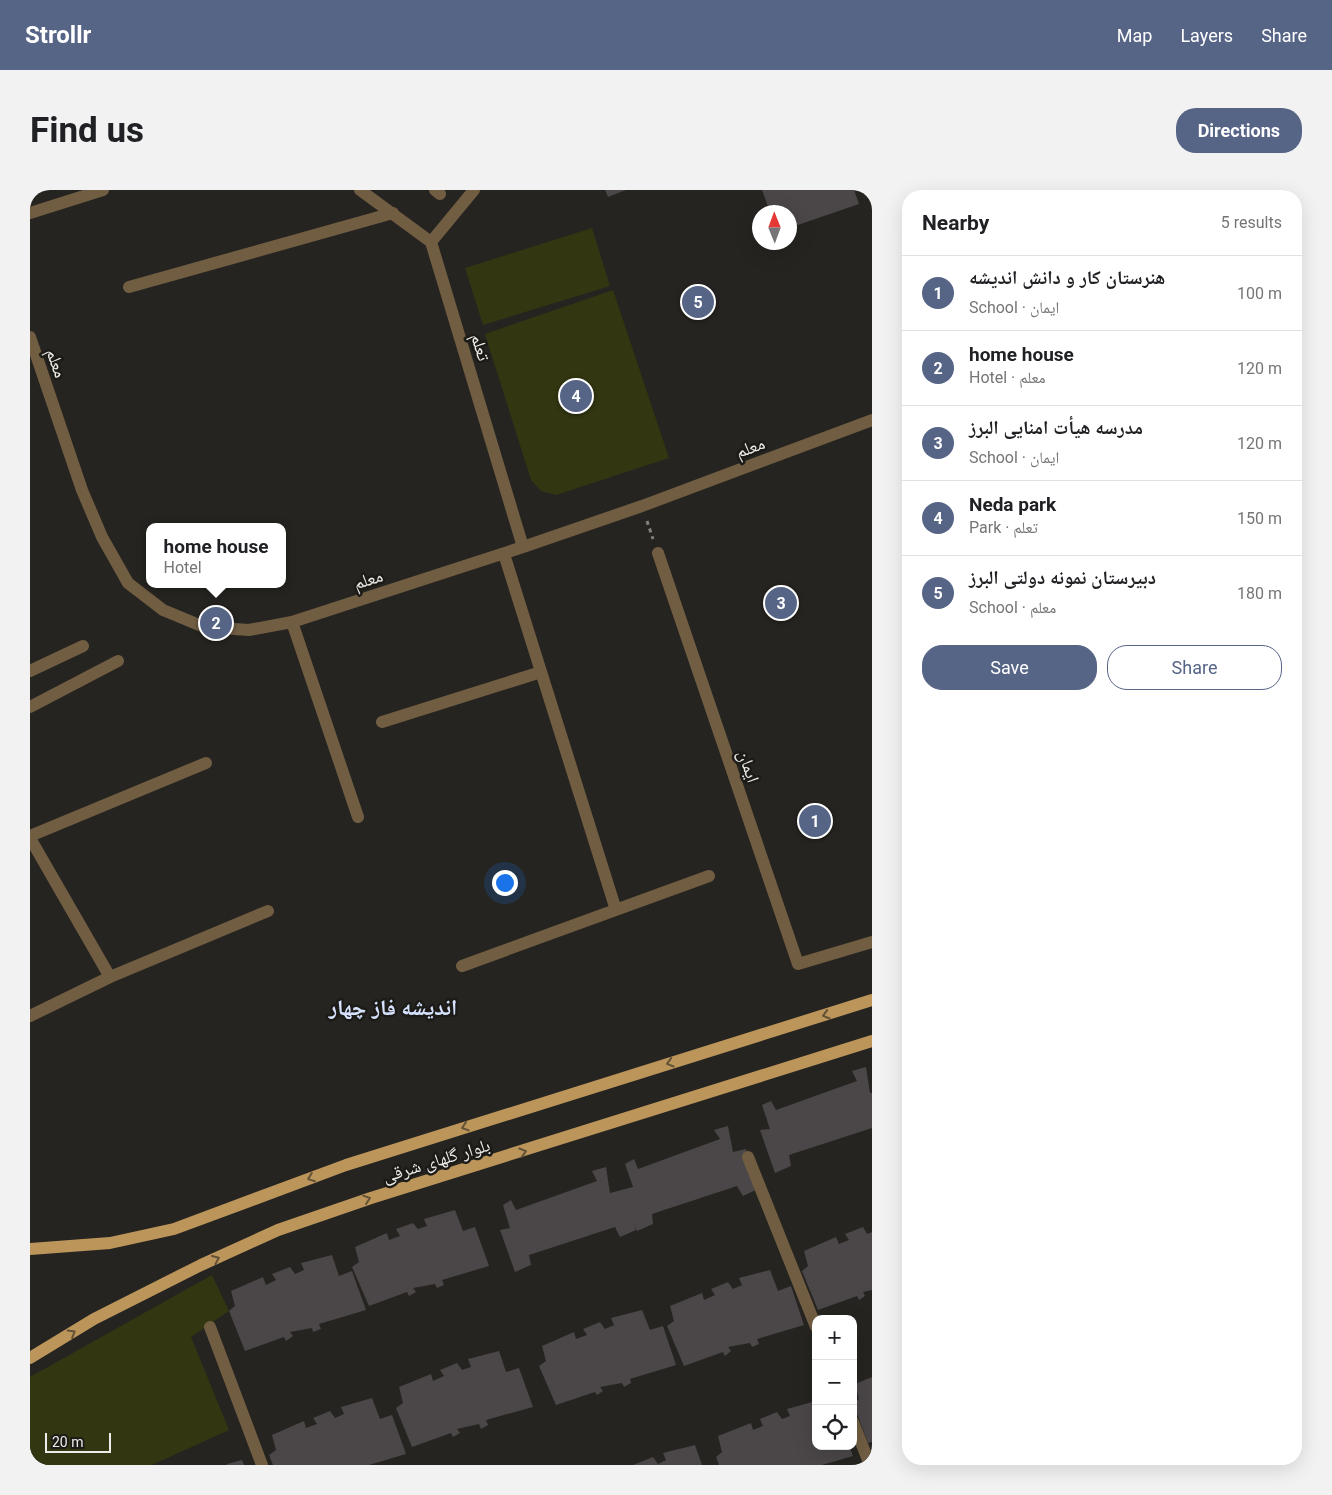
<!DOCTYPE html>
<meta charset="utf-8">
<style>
:root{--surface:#fff;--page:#f2f2f2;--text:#202124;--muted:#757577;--line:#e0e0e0;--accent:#566486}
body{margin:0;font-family:Roboto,"Noto Naskh Arabic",sans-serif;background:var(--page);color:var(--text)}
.controls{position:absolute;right:15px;bottom:15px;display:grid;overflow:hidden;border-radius:10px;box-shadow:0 5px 20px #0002}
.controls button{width:45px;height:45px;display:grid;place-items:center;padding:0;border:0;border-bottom:1px solid var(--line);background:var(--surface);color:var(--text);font:25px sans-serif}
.compass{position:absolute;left:722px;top:15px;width:45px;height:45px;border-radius:50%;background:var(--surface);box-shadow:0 5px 20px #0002;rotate:359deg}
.scale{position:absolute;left:15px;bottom:12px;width:66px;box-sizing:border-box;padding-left:5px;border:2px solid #edece9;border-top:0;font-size:14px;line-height:18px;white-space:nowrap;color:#edece9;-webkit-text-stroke:4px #1c1b17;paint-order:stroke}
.you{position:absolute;left:474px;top:692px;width:18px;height:18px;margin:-12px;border:4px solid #fff;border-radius:50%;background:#1a73e8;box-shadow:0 0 0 8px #1a73e833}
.badge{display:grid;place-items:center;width:32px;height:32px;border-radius:50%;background:var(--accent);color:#fff;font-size:16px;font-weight:700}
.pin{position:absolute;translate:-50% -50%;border:2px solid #fff;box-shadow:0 1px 5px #0006}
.popup{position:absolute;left:116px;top:333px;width:140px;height:65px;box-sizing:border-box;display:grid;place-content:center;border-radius:10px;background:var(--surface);filter:drop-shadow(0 1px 4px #0005);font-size:16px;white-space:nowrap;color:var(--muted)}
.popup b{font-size:19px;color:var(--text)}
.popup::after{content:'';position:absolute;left:50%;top:100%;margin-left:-10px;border:10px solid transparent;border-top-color:var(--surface)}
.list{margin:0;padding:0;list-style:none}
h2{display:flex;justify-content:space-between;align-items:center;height:65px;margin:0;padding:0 20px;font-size:21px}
h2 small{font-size:16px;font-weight:400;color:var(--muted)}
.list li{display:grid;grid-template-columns:32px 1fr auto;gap:15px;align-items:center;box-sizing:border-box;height:75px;padding:0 20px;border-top:1px solid var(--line)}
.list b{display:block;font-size:19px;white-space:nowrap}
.list p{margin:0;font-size:16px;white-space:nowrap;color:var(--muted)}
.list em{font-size:16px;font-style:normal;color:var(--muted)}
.actions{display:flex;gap:10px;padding:15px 20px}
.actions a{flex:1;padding:11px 0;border:1px solid var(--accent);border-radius:20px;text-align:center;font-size:18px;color:var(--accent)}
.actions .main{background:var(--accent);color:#fff}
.icon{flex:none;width:28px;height:28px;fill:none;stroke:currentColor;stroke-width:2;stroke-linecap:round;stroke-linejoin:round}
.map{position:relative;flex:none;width:842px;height:1275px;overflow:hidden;border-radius:20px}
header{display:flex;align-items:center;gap:30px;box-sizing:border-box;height:70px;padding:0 25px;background:var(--accent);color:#fff}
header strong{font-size:24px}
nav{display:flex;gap:28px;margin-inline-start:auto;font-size:18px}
.intro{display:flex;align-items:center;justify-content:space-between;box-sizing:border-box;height:120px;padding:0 30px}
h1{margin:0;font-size:35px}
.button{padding:12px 22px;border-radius:20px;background:var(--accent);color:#fff;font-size:18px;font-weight:700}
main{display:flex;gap:30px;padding:0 30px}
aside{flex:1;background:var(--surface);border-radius:20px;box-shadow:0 5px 20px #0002}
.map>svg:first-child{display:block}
</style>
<header>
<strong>Strollr</strong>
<nav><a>Map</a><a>Layers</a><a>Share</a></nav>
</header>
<div class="intro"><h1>Find us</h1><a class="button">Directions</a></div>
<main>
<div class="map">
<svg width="842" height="1275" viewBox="0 0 842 1275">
<rect width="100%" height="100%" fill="#262420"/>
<path fill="#323711" d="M562 38 580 96 453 135 435 78Z
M583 100 639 268 526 305 511 301 501 290 455 144Z
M182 1085 199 1121 161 1147 199 1240 122 1275H0V1187Z"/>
<path fill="#4b4648" d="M575 0H596L578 7Z
M732 0H824L829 14 759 38V22H740Z
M836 877 840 903H842V938L759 965 761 976 745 983 730 940 740 939 732 915 741 911 746 920 827 891 822 881Z
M698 936 703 962 716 959 728 999 713 1006 707 996 622 1024 623 1034 607 1041 604 1034 606 1040 590 1047 585 1037 499 1065 501 1075 485 1082 470 1040 480 1038 473 1015 481 1010 486 1020 567 991 562 981 576 977 580 1003 603 997 595 974 604 969 608 979 690 949 684 940Z
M425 1020 433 1041 445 1037 459 1076 412 1090 414 1095 407 1098 405 1094 383 1098 386 1102 379 1106 377 1102 339 1116 322 1077 329 1072 325 1057 357 1043 359 1050 370 1046 366 1039 383 1033 388 1039 397 1036 394 1029Z
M833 1037 837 1044 842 1042V1100L833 1102 835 1106 829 1110 827 1106 788 1120 772 1081 778 1076 774 1061 806 1047 809 1054 819 1050 815 1044Z
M302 1065 309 1086 322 1081 336 1120 289 1134 291 1139 283 1142 282 1138 260 1142 263 1146 256 1151 254 1147 215 1161 199 1121 205 1116 201 1101 233 1087 236 1095 246 1090 242 1084 260 1077 265 1084 274 1080 271 1073Z
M740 1080 748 1101 761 1096 774 1135 727 1149 729 1154 722 1157 720 1153 698 1157 701 1161 695 1166 693 1162 654 1176 637 1136 644 1131 640 1116 672 1103 674 1110 685 1105 681 1099 698 1092 703 1099 712 1095 709 1088Z
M612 1120 620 1140 633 1136 646 1175 600 1189 601 1193 594 1197 592 1193 570 1197 573 1201 567 1205 565 1202 526 1215 509 1176 516 1171 512 1156 544 1142 546 1149 557 1145 553 1139 570 1132 575 1139 584 1135 581 1128Z
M469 1161 476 1182 489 1178 503 1217 456 1230 458 1235 451 1239 449 1234 427 1239 430 1243 423 1247 421 1243 382 1257 366 1218 373 1213 369 1197 401 1184 403 1191 414 1186 410 1180 427 1173 432 1180 441 1177 438 1169Z
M842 1187V1252L838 1253 823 1213 829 1209 825 1194Z
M342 1208 350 1229 362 1225 376 1264 339 1275H243L239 1265 246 1260 242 1245 274 1231 276 1238 287 1234 283 1228 300 1221 305 1228 314 1224 311 1217Z
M786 1211V1256H819L823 1266 792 1275H689L686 1267 692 1262 688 1246 721 1233 723 1240 733 1236 730 1229 747 1222 752 1229 760 1226 757 1219Z
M665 1255 672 1275H603L623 1267 628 1274 636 1270 633 1263Z
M212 1270 214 1275H197V1274Z"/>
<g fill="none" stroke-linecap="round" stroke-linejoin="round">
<path stroke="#83817e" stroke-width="3" stroke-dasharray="4 4" stroke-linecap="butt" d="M617 331 623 349"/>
<path stroke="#705d42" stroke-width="12" d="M330 0 401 52 493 357
M405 0 410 4
M0 23 73 0
M401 52 444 0
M99 97 363 23
M0 147 52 300 72 347 98 393 133 420 174 437 219 440 262 432 493 357 612 316 842 230
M628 363 768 774 842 752
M474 364 586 720
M262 432 328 627
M0 481 53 456
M0 517 88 471
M352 532 511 482
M0 646 176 573
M0 648 80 787
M432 776 679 686
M0 826 80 787 238 721
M718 967 786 1137
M180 1137 232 1275
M823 1232 840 1275"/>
<path stroke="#bc955b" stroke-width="12" d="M0 1059 80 1053 144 1039 316 975 842 810
M0 1168 64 1129 171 1075 248 1040 341 1008 842 851"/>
</g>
<defs><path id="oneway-chevron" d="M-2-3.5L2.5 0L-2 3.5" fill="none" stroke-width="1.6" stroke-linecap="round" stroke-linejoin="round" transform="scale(1.25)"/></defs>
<g stroke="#645236">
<use href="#oneway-chevron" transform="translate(796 825) rotate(163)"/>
<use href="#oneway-chevron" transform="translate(640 873) rotate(163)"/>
<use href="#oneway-chevron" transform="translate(435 937) rotate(162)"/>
<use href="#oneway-chevron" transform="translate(493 962) rotate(-17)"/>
<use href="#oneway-chevron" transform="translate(281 988) rotate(159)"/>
<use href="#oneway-chevron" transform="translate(337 1009) rotate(-19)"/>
<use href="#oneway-chevron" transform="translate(186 1069) rotate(-24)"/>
<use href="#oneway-chevron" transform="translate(42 1143) rotate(-31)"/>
</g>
<g text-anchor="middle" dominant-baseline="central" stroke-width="5" stroke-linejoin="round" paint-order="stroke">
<g font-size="18" fill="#edece9" stroke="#1c1b17">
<text transform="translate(451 157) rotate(73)">تعلم</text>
<text transform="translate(27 173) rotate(71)">معلم</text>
<text transform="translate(720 257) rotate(-21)">معلم</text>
<text transform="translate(338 389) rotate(-18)">معلم</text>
<text transform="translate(719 576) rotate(71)">ایمان</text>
<text transform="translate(406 970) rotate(-17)">بلوار گلهای شرقی</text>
</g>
<g font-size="22" font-weight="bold" fill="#d6e2fe" stroke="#1c1b17">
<text x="363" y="817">اندیشه فاز چهار</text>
</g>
</g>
</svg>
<div class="controls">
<button>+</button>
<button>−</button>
<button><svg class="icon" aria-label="locate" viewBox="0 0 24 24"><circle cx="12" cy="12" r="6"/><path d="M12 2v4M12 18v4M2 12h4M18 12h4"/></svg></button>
</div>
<svg class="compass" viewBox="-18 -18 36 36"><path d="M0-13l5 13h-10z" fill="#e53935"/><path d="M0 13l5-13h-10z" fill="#757577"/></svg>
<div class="scale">20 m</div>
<div class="you"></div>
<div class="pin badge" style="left:785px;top:631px">1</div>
<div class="pin badge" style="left:186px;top:433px">2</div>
<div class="popup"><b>home house</b>Hotel</div>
<div class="pin badge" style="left:751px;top:413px">3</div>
<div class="pin badge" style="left:546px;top:206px">4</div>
<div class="pin badge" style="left:668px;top:112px">5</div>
</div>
<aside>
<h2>Nearby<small>5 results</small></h2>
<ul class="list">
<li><span class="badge">1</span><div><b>هنرستان کار و دانش اندیشه</b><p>School · ایمان</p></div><em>100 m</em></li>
<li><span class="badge">2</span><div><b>home house</b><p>Hotel · معلم</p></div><em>120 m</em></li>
<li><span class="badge">3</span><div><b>مدرسه هیأت امنایی البرز</b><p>School · ایمان</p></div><em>120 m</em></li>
<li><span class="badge">4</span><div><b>Neda park</b><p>Park · تعلم</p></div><em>150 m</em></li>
<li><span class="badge">5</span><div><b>دبیرستان نمونه دولتی البرز</b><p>School · معلم</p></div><em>180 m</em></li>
</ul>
<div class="actions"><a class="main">Save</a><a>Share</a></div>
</aside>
</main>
